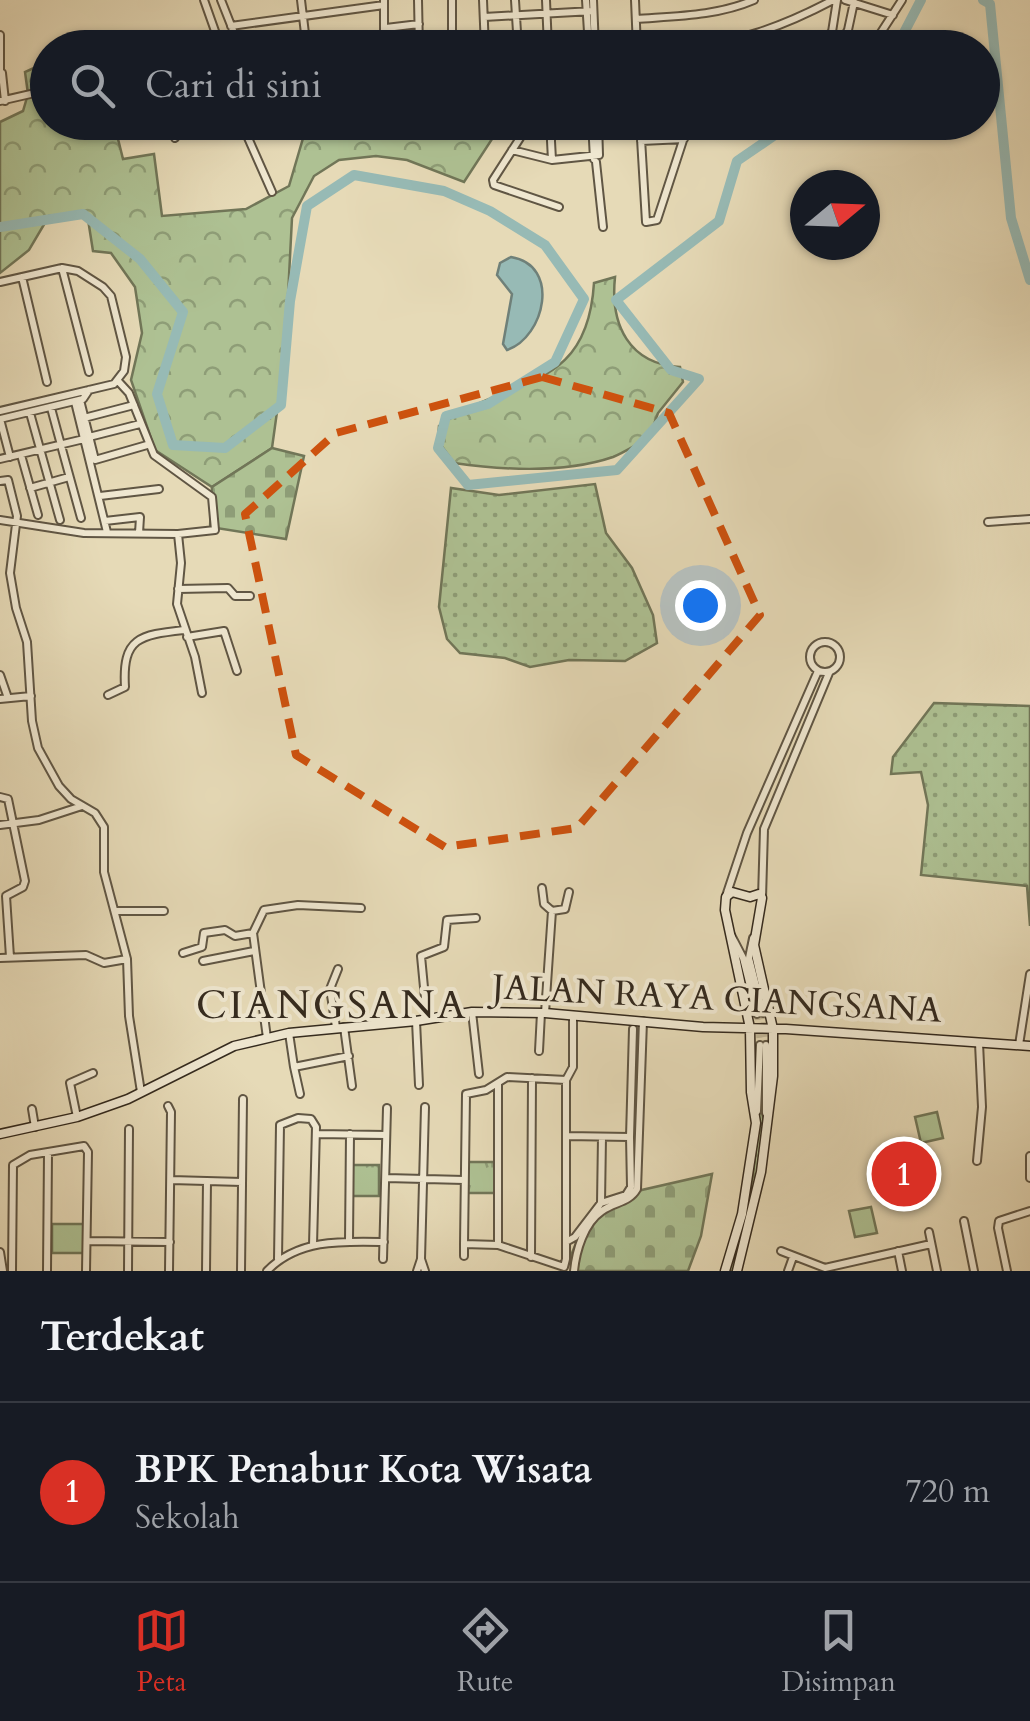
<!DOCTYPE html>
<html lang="id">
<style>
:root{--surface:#171b24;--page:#242831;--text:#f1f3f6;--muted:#9ea1a6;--line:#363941;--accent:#d93025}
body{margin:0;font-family:Cardo,serif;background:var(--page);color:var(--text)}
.compass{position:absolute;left:790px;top:170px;width:90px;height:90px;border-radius:50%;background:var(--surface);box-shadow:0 2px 8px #0004;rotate:71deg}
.you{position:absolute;left:700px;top:605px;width:35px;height:35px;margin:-25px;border:8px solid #fff;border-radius:50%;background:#1a73e8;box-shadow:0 0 0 15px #1a73e833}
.badge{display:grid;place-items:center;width:65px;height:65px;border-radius:50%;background:var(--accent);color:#fff;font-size:32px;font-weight:700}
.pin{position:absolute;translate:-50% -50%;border:5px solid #fff;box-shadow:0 2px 10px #0006}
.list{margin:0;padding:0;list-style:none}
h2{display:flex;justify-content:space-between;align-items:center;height:130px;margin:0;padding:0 40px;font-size:42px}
h2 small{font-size:32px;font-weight:400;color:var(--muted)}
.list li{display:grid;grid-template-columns:65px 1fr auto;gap:30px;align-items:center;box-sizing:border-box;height:180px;padding:0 40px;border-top:2px solid var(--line)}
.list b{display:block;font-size:38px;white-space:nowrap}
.list p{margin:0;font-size:32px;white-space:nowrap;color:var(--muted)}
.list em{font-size:32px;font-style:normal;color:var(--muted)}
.icon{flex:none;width:55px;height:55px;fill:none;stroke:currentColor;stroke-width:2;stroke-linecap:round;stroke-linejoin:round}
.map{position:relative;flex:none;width:1030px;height:1271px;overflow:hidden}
.search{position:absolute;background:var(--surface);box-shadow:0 2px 8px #0004;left:30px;right:30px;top:30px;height:110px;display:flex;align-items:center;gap:25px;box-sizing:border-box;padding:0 35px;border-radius:55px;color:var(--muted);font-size:38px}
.sheet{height:310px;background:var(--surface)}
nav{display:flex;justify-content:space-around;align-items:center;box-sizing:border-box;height:140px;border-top:2px solid var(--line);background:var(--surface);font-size:28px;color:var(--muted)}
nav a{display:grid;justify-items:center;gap:5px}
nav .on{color:var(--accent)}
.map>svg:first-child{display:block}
</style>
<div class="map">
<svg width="1030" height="1271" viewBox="0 0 1030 1271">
<defs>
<pattern id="grass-dots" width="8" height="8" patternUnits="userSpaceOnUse" patternTransform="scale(2.5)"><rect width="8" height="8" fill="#aec193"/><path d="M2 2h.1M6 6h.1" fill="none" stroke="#8e9d77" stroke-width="1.8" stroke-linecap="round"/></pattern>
<pattern id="forest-crowns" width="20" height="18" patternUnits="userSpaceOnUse" patternTransform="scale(2.5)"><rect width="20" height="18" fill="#aec193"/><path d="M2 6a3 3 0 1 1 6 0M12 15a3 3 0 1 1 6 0" fill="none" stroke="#8e9d77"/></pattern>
<pattern id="cemetery-stones" width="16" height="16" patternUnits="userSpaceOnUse" patternTransform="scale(2.5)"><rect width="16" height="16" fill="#aec193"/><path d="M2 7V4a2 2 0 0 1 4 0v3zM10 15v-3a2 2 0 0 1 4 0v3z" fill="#8e9d77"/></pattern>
<pattern id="park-tufts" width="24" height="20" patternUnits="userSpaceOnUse" patternTransform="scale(2.5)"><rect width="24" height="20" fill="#aec193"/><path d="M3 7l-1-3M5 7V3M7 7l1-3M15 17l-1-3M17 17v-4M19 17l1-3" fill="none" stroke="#8e9d77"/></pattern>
</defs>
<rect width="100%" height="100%" fill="#e6dab7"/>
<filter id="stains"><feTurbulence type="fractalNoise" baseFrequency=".002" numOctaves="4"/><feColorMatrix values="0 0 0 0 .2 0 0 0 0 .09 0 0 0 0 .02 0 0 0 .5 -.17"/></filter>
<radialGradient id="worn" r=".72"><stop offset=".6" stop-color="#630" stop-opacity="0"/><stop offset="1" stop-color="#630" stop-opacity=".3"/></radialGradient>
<path fill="url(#grass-dots)" stroke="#717658" stroke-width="2.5" d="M595 484 606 533 632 568 653 615 657 643 625 661 569 660 530 667 505 658 460 653 447 639 439 607 451 488 499 495Z
M934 703 1030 706V926L1027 886 921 875 928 805 921 772 891 774 893 757Z
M760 1104C774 1141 744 1229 734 1271H729L753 1176Z"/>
<path fill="url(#forest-crowns)" stroke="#717658" stroke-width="2.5" d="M47 62 48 122 114 123 123 159 154 154 162 216 246 209 289 186 304 135 331 123H372L375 127 388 122 492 123 494 136 464 182 407 160 376 156 339 160 314 176 292 218 285 354 272 448 212 487 155 450 131 380 142 333 135 287 111 253 93 251 87 213 49 216 29 250 0 273V122L23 111 28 94 25 72Z
M615 277C610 325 629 364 680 367L683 382 658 413 649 438C637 444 625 452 613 457 566 473 503 470 454 463L438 441 439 426C509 375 587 395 594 283Z"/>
<path fill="url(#cemetery-stones)" stroke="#717658" stroke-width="2.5" d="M272 448 304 456 286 539 210 527 212 487Z
M712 1174 701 1236 688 1271H571L572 1253 583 1226 633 1192Z"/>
<path fill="url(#park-tufts)" stroke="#717658" stroke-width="2.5" d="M467 1162H496V1193H467Z
M350 1165H379V1196H350Z
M52 1224H85V1253H52Z"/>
<path fill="#aec193" stroke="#717658" stroke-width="2.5" d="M937 1112 943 1138 921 1143 915 1117Z
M871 1207 877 1233 855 1237 849 1211Z"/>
<path fill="#97bab5" stroke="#6f8079" stroke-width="2.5" d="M511 257C561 265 545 337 507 350L503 344 512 294 497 275 500 263Z"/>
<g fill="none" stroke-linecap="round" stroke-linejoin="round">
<path stroke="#97bab5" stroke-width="10" d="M983 0 990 4 1011 218 1030 280
M896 48 921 0
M0 227 83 214 140 259 183 312 157 394 173 445 225 448 281 405 290 301 307 206 354 175 444 191 490 211 545 245 584 299 555 362 488 404 446 416 438 448 468 485 617 470 699 379 671 370 616 300 719 221 737 161 788 126 798 122"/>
<path stroke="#c2b798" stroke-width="6" stroke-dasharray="6 3" stroke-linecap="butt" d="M763 1013 766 1045
M757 1014 760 1045"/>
<g stroke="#605644" stroke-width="10">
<path id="street" d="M204 0 221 48
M221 0 240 48
M301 0 306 42
M418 0 419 48
M452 0V48
M483 0 485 48
M515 0 518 48
M546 0 548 48
M586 0 589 48
M593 0 595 48
M635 0 637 48
M845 0 893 15
M484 17 593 11
M636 19C676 16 717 16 754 0
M231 26 384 5
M386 28 419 24
M760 33 761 48
M0 35V74
M270 48 384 35V0
M680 48C735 44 784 26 833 0
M793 48 809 41
M815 48 832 32 837 0
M838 48 848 30 854 2
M871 48 902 0
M2 73 5 101
M0 101 48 90
M170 122 175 138
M241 122 272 192
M521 122 520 138 493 180 494 185 559 207
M550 122 552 160
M592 122 594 159
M598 122 599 155
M640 122 646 222 657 220 689 122
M641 141 684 139
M512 150 552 160 599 155
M596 162 603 227
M62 268 89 372
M22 277 47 382
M0 282 62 268 78 271 103 287 111 296 126 357 124 371 114 384 0 411
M80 400 95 460 147 445
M75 402 107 532
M51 408 61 445
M30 413 60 520
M84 418 134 405
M0 419 83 399 89 390
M0 419 10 457
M89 437 140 424
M62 449 81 518
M21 455 38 515
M0 459 84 439
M0 481 8 480 17 516 10 573 16 608 27 642 32 721 38 748 59 786 71 799 95 813 104 827V872L127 959 129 1016 141 1092
M30 488 69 477
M100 496 159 489
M0 520 84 533 178 534 215 530 212 497 154 455 129 393 118 381
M105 521 140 517 139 533
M988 522 1030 519
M178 534 181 563 177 604 195 657 202 693
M178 589 228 588 235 596H250
M187 637 224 631 237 671
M810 657a15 15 0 1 1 30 0a15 15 0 1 1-30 0Z
M0 675 8 698
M108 695 125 687C122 637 140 635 184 630
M0 699 31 696
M0 797 8 799 25 881 23 887 6 896 10 957
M0 825 39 820 82 806
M542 888 544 904 552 911
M726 896 747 833 818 671
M762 898 764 829 829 673
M116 911H164
M253 933 264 910 298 905 361 908
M731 935 743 958 757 1014
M753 938 749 958 763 1013
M183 953 202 947 204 933 225 930 235 936 253 933 267 1038
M0 958 86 955 104 963 127 959
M203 961 254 951
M472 1012 479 1074
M545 1013 552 911 565 909 569 892
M427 1019 421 956 444 947 447 920 476 918
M416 1021 419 1085
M336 1027 330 989 338 969
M344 1027 352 1086
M289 1033 294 1067
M766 1045V1113
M1019 1045 1030 974
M539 1051 541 1013
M566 1080 507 1077 486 1090 466 1094 464 1244 498 1245 564 1267 566 1259V1080L573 1067V1019
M300 1094 294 1067 349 1056
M168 1106 171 1112 169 1271
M32 1109 35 1127
M757 1111 760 1045
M77 1117 70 1083 93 1073
M316 1134 386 1135
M566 1136 630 1137 631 1187 626 1195 601 1203 575 1237 566 1242
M630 1137 633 1029
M1030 1156V1178
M977 1161 982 1107 979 1043
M386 1178 464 1180
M171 1180 242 1182
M601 1203 602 1137
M964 1221 974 1271
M929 1232 937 1271
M87 1241 170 1242
M349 1241 350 1134
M498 1245V1083
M781 1251 825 1268 931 1244
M898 1251 902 1271
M0 1252 3 1271
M464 1256V1244
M531 1257 532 1078
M278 1259 280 1125 298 1118 311 1119 316 1127 313 1245
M383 1259 387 1108
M421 1259 425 1271
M12 1271 13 1165 30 1155 84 1146 88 1152 86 1271
M47 1271 48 1153
M128 1271 129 1129
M206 1271 207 1181
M241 1271 243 1099
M267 1271C298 1239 342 1241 384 1242
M417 1271 421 1259 425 1107
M574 1271C576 1251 584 1223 602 1211 614 1202 629 1203 637 1189L643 1021
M788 1271 793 1257
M1007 1271 998 1228 999 1221 1030 1211"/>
</g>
<g stroke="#342a1e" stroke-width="11">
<path id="secondary" d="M0 1134 77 1117 128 1099 234 1046 289 1033 416 1021 472 1012 545 1013 703 1027 786 1029 1030 1046
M725 1271 742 1214 756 1123 751 1092 750 1028 725 910 726 897 732 892 750 897 759 894 762 898 754 945 773 1029V1076L761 1172 737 1271"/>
</g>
<use href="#street" stroke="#efe7d0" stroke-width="6"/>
<use href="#secondary" stroke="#efe7d0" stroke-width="8"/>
</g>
<path fill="none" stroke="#cd520f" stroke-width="8" stroke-dasharray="20 12" stroke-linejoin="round" d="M542 377 669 413 760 615 577 828 445 847 296 755 245 514 336 433Z"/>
<g text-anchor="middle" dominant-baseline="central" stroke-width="8" stroke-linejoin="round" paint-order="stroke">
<g font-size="35" fill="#342a1e" stroke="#efe7d0">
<text transform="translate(717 999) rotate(3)">JALAN RAYA CIANGSANA</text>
</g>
<g font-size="40" letter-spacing="2.5" fill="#342a1e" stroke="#efe7d0">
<text x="332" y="1005">CIANGSANA</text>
</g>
</g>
<rect width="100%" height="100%" filter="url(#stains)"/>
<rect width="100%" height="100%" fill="url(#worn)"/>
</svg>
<svg class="compass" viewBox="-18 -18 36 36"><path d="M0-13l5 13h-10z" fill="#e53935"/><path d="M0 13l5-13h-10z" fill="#9ea1a6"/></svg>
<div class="you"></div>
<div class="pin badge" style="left:904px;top:1174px">1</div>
<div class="search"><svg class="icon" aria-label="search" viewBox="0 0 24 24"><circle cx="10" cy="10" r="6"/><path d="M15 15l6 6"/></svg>Cari di sini</div>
</div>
<section class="sheet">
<h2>Terdekat<small></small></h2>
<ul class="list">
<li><span class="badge">1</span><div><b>BPK Penabur Kota Wisata</b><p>Sekolah</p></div><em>720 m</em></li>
</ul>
</section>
<nav>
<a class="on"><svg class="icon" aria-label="map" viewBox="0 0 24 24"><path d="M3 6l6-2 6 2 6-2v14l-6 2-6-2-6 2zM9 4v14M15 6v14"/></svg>Peta</a>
<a><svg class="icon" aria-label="directions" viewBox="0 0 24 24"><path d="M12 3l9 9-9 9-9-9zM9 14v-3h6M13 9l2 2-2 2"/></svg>Rute</a>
<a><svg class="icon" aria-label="saved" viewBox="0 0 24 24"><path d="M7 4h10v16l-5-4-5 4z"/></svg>Disimpan</a>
</nav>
